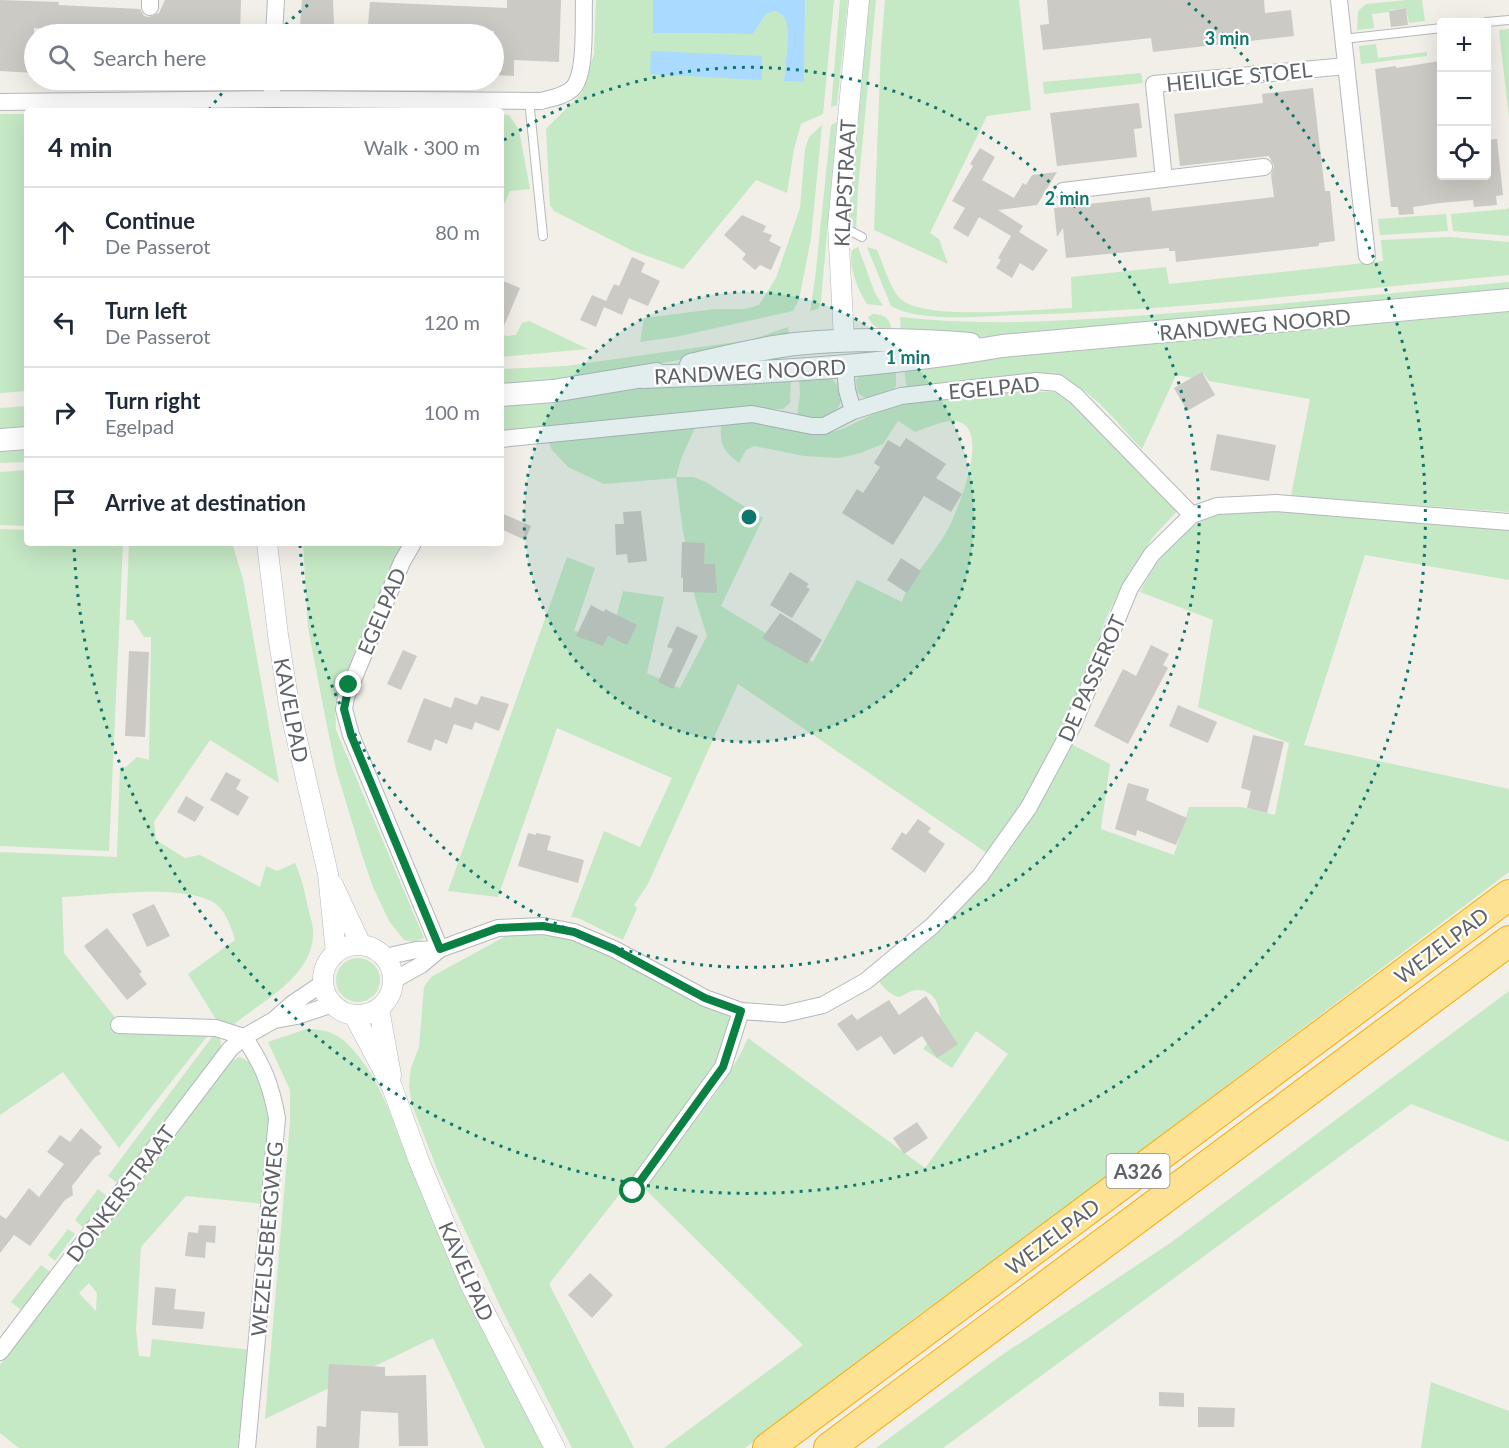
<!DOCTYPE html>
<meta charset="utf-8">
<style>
:root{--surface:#fff;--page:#f6f6f7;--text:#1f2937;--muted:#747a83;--line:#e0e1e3}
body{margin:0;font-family:Lato,sans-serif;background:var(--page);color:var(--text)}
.controls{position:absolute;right:18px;top:18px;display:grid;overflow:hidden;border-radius:6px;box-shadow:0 6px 24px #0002}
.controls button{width:54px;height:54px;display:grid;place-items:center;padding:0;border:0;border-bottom:2px solid var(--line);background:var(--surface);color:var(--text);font:30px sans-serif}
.stop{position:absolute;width:18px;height:18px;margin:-14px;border:4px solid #0b8043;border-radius:50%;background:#fff}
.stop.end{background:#0b8043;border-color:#fff;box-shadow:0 2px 6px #0008}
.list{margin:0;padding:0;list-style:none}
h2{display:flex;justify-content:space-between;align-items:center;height:78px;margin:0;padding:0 24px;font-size:26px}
h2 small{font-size:20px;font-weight:400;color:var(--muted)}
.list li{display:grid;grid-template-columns:39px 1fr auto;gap:18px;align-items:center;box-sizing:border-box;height:90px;padding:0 24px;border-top:2px solid var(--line)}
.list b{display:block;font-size:22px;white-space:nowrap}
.list p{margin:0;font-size:20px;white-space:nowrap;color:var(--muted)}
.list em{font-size:20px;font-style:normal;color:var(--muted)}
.icon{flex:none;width:33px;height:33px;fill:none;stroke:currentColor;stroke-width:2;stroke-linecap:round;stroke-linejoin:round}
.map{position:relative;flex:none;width:1509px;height:1448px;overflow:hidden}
.search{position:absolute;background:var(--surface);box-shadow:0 6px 24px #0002;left:24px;top:24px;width:480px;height:66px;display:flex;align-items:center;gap:15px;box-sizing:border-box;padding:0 21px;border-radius:33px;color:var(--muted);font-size:22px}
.panel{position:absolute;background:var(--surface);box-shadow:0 6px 24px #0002;left:24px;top:108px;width:480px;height:438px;border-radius:6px}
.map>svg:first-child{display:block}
</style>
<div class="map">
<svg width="1509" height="1448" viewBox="0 0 1509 1448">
<rect width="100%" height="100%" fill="#f1efe8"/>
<path fill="#c5e8c5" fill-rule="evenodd" d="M596 0H653V33L753 34 766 14 774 11C778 12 783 14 785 18 791 31 785 66 784 80L804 82 805 0H834L823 114 801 124 794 149 787 193 756 180 683 269 631 250 554 211 550 205 546 129 582 93 594 54Z
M840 0H848L837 105 831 107Z
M867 0H876L858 189 856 230 849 226Z
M885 0H1019L1031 110 987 116 930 233 939 239 948 264 874 230 881 47Z
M1407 0H1422L1425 21 1409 23 1406 8 1389 10V12L1372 14 1374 28 1357 30 1358 11 1366 4Z
M1509 29V118L1499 30Z
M1376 44 1378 58 1427 52V56L1361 64 1359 46Z
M1141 73 1143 83 1044 94 1043 82Z
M181 107H317L420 111H177Z
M0 114H27V391L0 393Z
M501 114 509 115 519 130 530 189 510 191 501 211Z
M837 122 821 301 818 309 810 311 815 279 831 125Z
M822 125 811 238 799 300 793 311 675 337 640 342 644 318 715 309H745L759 305 776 278 800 208 805 149 809 137Z
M1509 207V236L1453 231 1451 214 1507 209Z
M1446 214 1448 231 1380 235 1378 219Z
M1449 237 1509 242V275C1345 290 1181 310 1016 315 983 316 920 323 891 306L867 247 877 250C883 263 891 292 902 300 927 321 1037 309 1072 308L1071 277 1166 267 1169 284 1383 261 1381 240Z
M858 247 875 293 883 306 867 304C858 290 848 267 852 250Z
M1509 282V291L1006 336 978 337 901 334 900 317C995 328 1092 319 1187 312 1294 303 1402 292 1509 282Z
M1509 312V512L1291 496 1310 399 1209 381 1204 374 1193 378 1176 375 1142 449C1119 426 1096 392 1064 380L912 390 906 385 904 366Z
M873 314C886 314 891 320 892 333 881 330 873 328 868 317Z
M529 321 588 349 501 357V334L507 336 516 335 522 323Z
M788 327 789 338C693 358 598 377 501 385V369L566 366 750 340Z
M896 367V386L892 391 869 398 863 397 857 392 856 380 860 374Z
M826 375C843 384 849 405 828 415 824 417 820 420 815 419 809 419 803 416 797 415L800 395 799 376Z
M791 376 790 403 783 409 741 408 515 429 501 432V406L570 399 698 380Z
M1026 391 1054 392 1068 396 1180 508 1153 537 1129 572 1107 616 1086 675 1060 731 1030 790 987 853 738 684 648 884 634 905 637 908 623 940 578 918 571 917 604 831 640 847 672 778 557 728 498 897 448 891 567 557 595 568 574 631 611 637 623 591 664 597 647 673 680 688 707 636 695 598 682 525 676 478 604 484 568 467 552 450 546 437 697 423 681 459 676 477H693L704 481 763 518 721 606 813 662 857 580 902 602C912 574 938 551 951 523 960 503 992 425 955 421 943 420 926 428 915 432L898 421 883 444 860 453 840 458 804 456 754 446 746 450 739 463C721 449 720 443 721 421L760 420 832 432 845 428 889 406 909 402Z
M27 406V429L0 431V408Z
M27 449V462L0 463V450Z
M27 470V526L0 525V472Z
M1256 509 1509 528V580L1365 555 1304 745 1509 789V872L1020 1242 920 1314 745 1448H664L803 1345 644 1188C678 1138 724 1093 748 1038L925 1168 1008 1054 976 1031 952 1068 923 1049C927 1043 934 1036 937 1029 944 1013 937 989 917 990 911 990 905 995 899 997 887 993 883 987 876 977 906 955 935 934 962 907 1007 863 1043 800 1071 744L1110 764 1101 829 1174 855 1189 807H1241L1275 815 1289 743 1198 707 1213 620 1140 592C1159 557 1179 528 1218 514 1229 510 1244 511 1256 509Z
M0 529 27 530V543H123L109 851 0 846Z
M129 543H232L243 579 279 783 210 740 154 822 156 840 185 858 200 855 260 887 266 866 277 871 295 863C301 876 304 889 307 903 309 914 314 925 313 936 310 980 260 1001 231 1027L224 1021H217L188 974 235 940C231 926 225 908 211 901 177 884 101 895 62 897L64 953 117 1020 209 1034 119 1148 63 1072 0 1115V852L117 857 120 767H126L137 757 149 760 151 637H144L133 620H126Z
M303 543H407L393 568 335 704 336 730 424 938 414 942 404 940 389 921 373 887 362 855 336 769 327 726 308 628Z
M537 933H562L732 1011V1042L685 1111 549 1284 634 1448H572L501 1308 439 1174 412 1105 409 1086 411 1068 419 1047 424 987 431 977 506 936Z
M336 980a22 22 0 1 1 44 0a22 22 0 1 1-44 0Z
M1509 991V1142L1411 1104 943 1448H876L999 1357 1173 1241Z
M307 1029C328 1029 341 1035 354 1051 380 1080 391 1116 405 1152 414 1177 426 1202 437 1227 471 1302 509 1375 546 1448H485L433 1338 265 1419 290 1122V1090L268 1042Z
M215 1033 220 1036 221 1047 119 1184 108 1176Z
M240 1057 255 1065 270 1107 265 1204 186 1196 141 1247 136 1330 139 1356 150 1357 152 1339 251 1350 242 1448H19L0 1433V1365L231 1061ZM89 1283 97 1293 96 1311 79 1293Z
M98 1189 108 1197 84 1228 75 1220Z
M68 1229 75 1234 55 1261 48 1255Z
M41 1265 50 1272 48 1276 21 1310 11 1302Z
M1431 1382 1509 1411V1448H1421Z"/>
<path fill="#aadaff" d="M653 0H805L804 82 784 81C785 66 791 31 785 19 783 14 778 12 774 11L766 14 753 34 653 33Z
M651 51 762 56V80L650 74Z"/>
<path fill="#cccac5" d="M0 0 59 2 58 5 140 9 144 16 149 17 159 13 165 0H241L240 34H146L34 28V73L0 71Z
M302 0H333L334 24H319V26H300Z
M507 0H561L559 62 514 60V76L494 75V31L368 25 370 2 507 8Z
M1047 0H1264L1265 13 1291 10 1294 36 1153 52 1151 38 1043 50 1040 25 1049 24Z
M1406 8 1408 25 1391 27 1389 11Z
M1440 61 1442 176H1486V140L1497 139 1503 195 1496 196 1497 205 1474 207 1473 200 1440 203 1413 207 1414 214 1399 215 1398 207H1391L1375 69 1396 66V68Z
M1313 88 1325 191H1330L1335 241 1319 243V246L1176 262 1175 251H1169V248L1066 258 1063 228 1057 237 1054 208 1150 197 1152 211 1274 197 1271 175 1274 166 1269 156 1180 166 1174 114 1263 103 1262 94Z
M1139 103 1142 128 1134 129 1137 157 1057 166 1050 113Z
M980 148 995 157 982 180 1014 198 1023 183 1026 185 1032 175 1057 172 1037 205 998 210 1023 226 1019 232 1048 250 1033 271 1020 263 1012 278 996 268 1001 260 998 258 1011 236 979 217 968 237 953 228 965 208 952 201 973 166 970 164Z
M742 215 766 226 763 232 772 235 769 241 781 247 771 270 760 265 755 270 742 259 746 254 724 235Z
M632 257 645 263 641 272 660 281 648 306 629 298 622 315 604 307 596 327 580 320 592 295 606 301 614 284 619 286Z
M501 280 520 288 501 333Z
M1202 372 1215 395 1187 411 1174 388Z
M1217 434 1276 445 1269 481 1210 470Z
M906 438 946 464 936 478 962 494 951 512 924 496 893 545 842 513 857 489 863 493 880 467 874 463 888 440 900 447Z
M641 511 647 561 628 563 627 554 616 555 615 524H624L623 512Z
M501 513 531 526 525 540 501 529Z
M682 542 705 543 704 564H715L717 593 683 592V578L681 577Z
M901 558 921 571 907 593 887 580Z
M790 572 809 584 806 587 810 589 792 618 770 605Z
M591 605 604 612 605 609 637 625 627 645 608 636 603 646 576 636Z
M780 613 822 640 807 664 762 638Z
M677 626 698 636 673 689 658 682 673 649 667 647Z
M1151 645 1169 654 1163 665 1168 668 1128 744 1094 726 1123 669 1136 676Z
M403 650 417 656 401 690 387 684Z
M129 651 149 652 145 737 125 736Z
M481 696 509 704 499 731 475 722 472 730 454 724 447 744 435 739 431 751 407 742 424 698 451 708 455 697 477 705Z
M1178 705 1217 722 1208 743 1169 726Z
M1253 735 1284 742 1267 813 1247 808 1251 791 1241 788Z
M226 772 241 780 236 789 249 797 238 816 210 800Z
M1128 783 1149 789 1146 800 1187 818 1176 845 1137 830 1136 836 1115 829Z
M186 796 204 807 195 822 177 812Z
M918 819 931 828 928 832 945 844 925 873 891 849 902 832 906 835Z
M528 833 536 835V833L551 836 547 850 584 860 578 883 518 866Z
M154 904 170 936 147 947 132 914Z
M107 928 142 972 139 974 147 984 127 1000 84 946Z
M926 996 958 1044 937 1058 922 1036 894 1055 881 1036 857 1051 837 1024 852 1014 857 1020 889 1000 899 1015Z
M917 1122 928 1138 904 1154 893 1138Z
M81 1128 102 1147 99 1151 101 1154 95 1157 72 1186 73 1195 65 1200 30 1246 14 1235 0 1253V1215L6 1219 29 1188 39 1197 64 1164 47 1152 60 1135 70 1142Z
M199 1225 216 1226 215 1243 206 1242 205 1258 185 1256 188 1232 198 1233Z
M590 1273 613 1295 592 1318 568 1295Z
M155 1287 176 1289 174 1309 205 1312 203 1329 152 1325Z
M329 1364 385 1367V1376L426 1375 428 1446H399L398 1413 361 1411 359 1448H316L317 1426 326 1427Z
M1159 1392 1184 1393V1407L1159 1406Z
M1198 1407 1235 1408 1234 1427H1198Z"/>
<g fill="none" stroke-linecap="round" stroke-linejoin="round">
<g stroke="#b5b8bc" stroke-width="10">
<path id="service" d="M1486 22 1509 20
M1343 39 1442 28
M529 100 543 236
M839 225 862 237"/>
</g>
<g stroke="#b5b8bc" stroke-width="18">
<path id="minor" d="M1339 0 1367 256
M150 7V0
M274 34 276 0
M272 99V80
M0 102 272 99 541 101C551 98 563 97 572 89 587 75 583 21 584 0
M1164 179 1154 84 1346 66
M1063 191 1264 167
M845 367 847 390 853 411
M501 439 752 414 812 426H824L853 411 901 396 1036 381 1058 383 1076 396 1192 515
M413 543 402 562 346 697 344 709 351 735 440 949
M385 957 416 950 440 949 498 928 543 926 574 932 614 949 705 998 741 1011 784 1014 823 1005 866 981 932 926 980 876 1029 807 1073 725 1130 588 1152 554 1192 515 1217 506 1276 503 1509 522
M394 980 421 965 440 949
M275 1020 297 1016 333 1004
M119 1025 216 1028 244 1037
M244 1037C263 1065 271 1085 277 1118L247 1448
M633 1191 723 1067 741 1011
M0 1352 230 1049 244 1037 274 1020 292 1004 323 983"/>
</g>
<g stroke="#b5b8bc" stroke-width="21">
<path id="tertiary" d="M844 340 838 225 859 0
M267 543 278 635 289 705 328 874 336 953
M333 885 361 945
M323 980a35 35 0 1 1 70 0a35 35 0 1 1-70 0Z
M379 1009 391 1075
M354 1015 392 1087 419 1161 470 1284 555 1448"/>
</g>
<g stroke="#b6babf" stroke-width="24">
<path id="secondary" d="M691 365C725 357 760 348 795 344 853 338 912 339 970 344
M642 377C763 373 882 367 1002 346L1509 300
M501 395 553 391 656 374
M0 440 27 438"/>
</g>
<g stroke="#f9ab00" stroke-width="32">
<path id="motorway" d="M768 1448 1509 895
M829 1448 1509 941"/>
</g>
<use href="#service" stroke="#fff" stroke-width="8"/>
<use href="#minor" stroke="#fff" stroke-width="16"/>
<use href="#tertiary" stroke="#fff" stroke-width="20"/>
<use href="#secondary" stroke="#fff" stroke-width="22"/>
<use href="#motorway" stroke="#fde293" stroke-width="30"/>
</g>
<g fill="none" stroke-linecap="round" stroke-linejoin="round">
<path stroke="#0b8043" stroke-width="8" d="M349 685 344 709 351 735 440 949 498 928 543 926 574 932 614 949 705 998 741 1011 723 1067 633 1191"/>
</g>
<circle cx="749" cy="517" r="225" fill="#0f766e" fill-opacity=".12"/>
<g fill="none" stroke="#0f766e" stroke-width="3" stroke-dasharray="3 6">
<circle cx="749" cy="517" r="225"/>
<path d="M504 140A450 450 0 1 1 300 544"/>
<path d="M209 110A676 676 0 0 1 231 82M279 31A676 676 0 0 1 310 3M1188 3A676 676 0 1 1 74 546"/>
</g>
<g text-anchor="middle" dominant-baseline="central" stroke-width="4.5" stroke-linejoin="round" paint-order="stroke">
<rect fill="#fff" stroke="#8f9295" stroke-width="1.5" x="1106.5" y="1154" width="63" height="34" rx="4.5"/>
<g font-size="20" font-weight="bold" fill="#5f6368">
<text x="1138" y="1171">A326</text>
</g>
<g font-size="21" fill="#5f6368" stroke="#fff">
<text transform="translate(1239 76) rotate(-6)">HEILIGE STOEL</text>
<text transform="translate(844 183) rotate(-87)">KLAPSTRAAT</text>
<text transform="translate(1255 324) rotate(-5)">RANDWEG NOORD</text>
<text transform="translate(750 371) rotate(-3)">RANDWEG NOORD</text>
<text transform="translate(994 387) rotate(-5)">EGELPAD</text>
<text transform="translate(381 611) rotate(-67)">EGELPAD</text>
<text transform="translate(1091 678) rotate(-66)">DE PASSEROT</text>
<text transform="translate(292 710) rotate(79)">KAVELPAD</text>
<text transform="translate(1441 945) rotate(-37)">WEZELPAD</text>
<text transform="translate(120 1193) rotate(-53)">DONKERSTRAAT</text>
<text transform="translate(1052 1236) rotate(-37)">WEZELPAD</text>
<text transform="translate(266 1239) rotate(-85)">WEZELSEBERGWEG</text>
<text transform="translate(467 1271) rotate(66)">KAVELPAD</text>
</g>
</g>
<circle cx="749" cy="517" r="9" fill="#0f766e" stroke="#fff" stroke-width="3"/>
<g font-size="18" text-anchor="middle" font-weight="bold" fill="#0f766e" stroke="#fff" stroke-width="4.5" stroke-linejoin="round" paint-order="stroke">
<text x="1227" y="45">3 min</text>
<text x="1067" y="205">2 min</text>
<text x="908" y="364">1 min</text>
</g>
</svg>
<div class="controls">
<button>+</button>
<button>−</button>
<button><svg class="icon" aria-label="locate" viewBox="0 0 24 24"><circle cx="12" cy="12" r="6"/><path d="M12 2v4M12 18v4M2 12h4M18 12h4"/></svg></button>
</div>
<div class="stop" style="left:633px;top:1191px"></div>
<div class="stop end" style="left:349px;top:685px"></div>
<div class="search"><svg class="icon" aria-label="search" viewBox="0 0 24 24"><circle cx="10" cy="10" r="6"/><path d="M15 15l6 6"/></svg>Search here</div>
<section class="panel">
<h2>4 min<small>Walk · 300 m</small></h2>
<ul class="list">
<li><svg class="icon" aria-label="ahead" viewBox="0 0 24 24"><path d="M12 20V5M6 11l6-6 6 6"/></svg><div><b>Continue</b><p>De Passerot</p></div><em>80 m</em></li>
<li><svg class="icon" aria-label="left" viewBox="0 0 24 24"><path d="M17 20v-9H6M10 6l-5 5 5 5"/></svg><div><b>Turn left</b><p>De Passerot</p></div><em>120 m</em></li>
<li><svg class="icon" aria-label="right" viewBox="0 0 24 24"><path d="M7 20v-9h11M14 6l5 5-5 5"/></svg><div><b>Turn right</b><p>Egelpad</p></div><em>100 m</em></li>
<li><svg class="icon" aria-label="arrive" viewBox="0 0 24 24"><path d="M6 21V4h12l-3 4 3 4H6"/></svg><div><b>Arrive at destination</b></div></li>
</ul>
</section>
</div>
